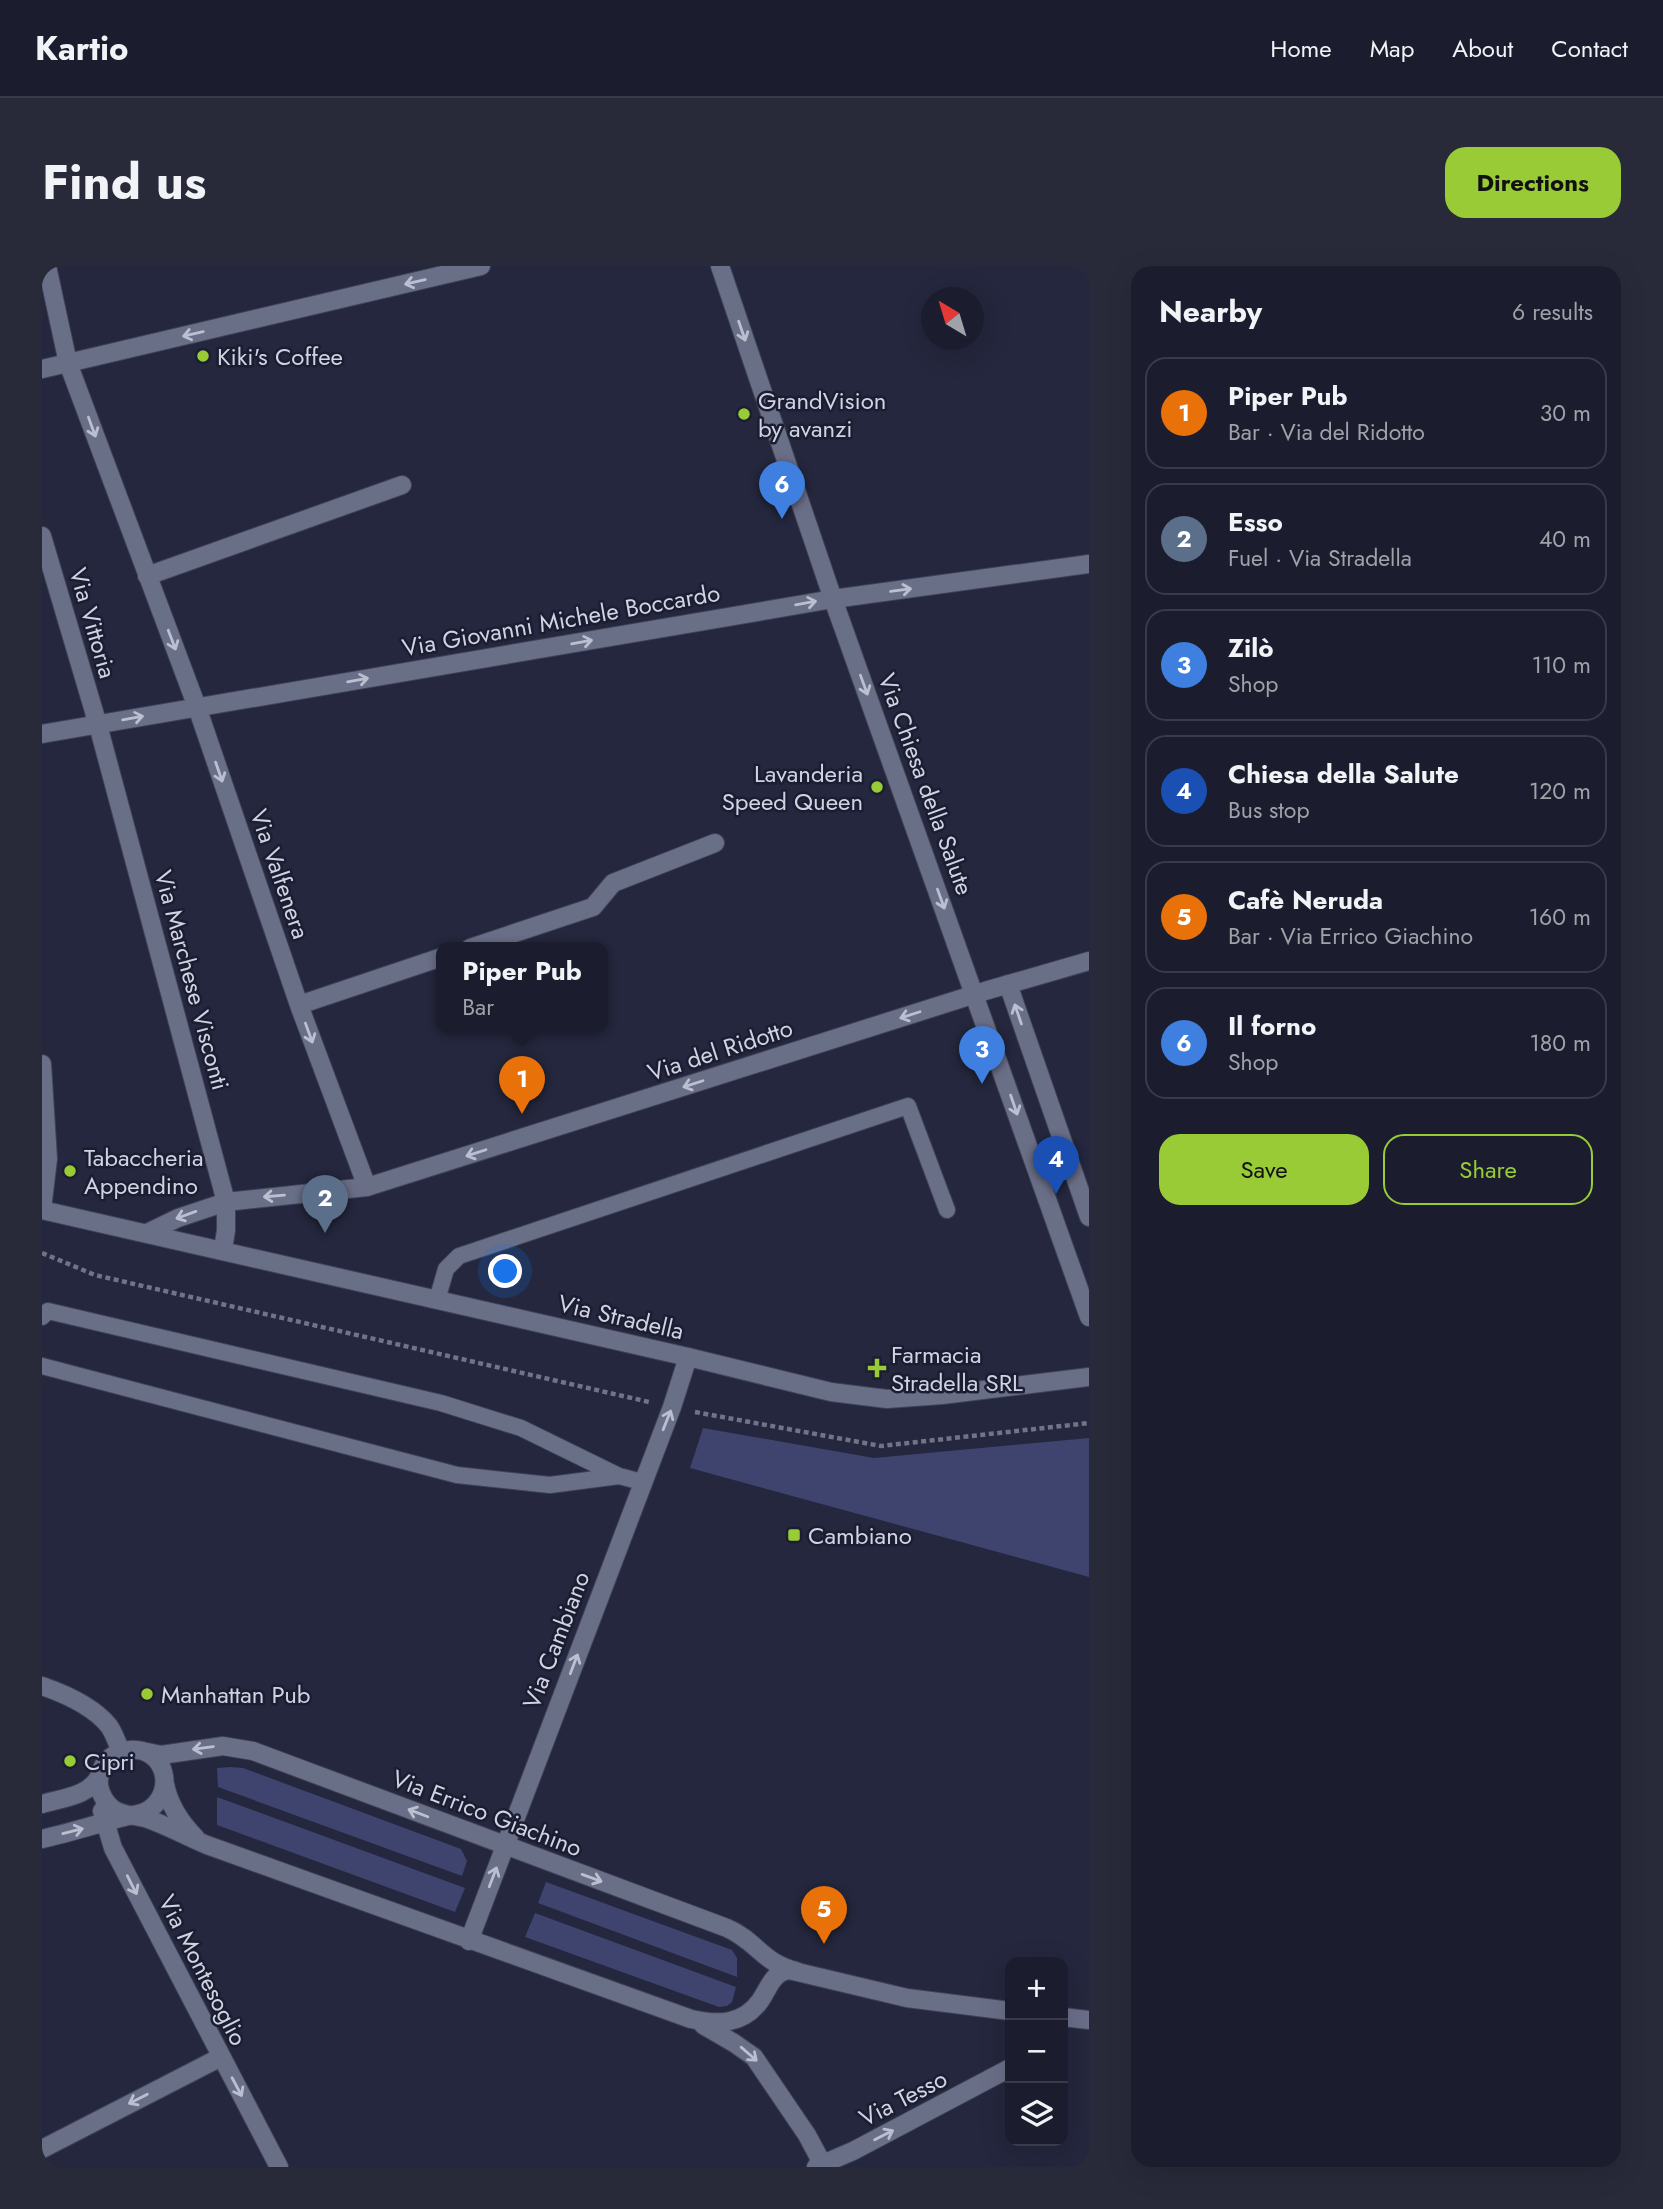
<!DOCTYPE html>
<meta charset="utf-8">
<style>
:root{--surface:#1b1d2e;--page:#282a3a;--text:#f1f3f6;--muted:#a0a2aa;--line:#393b4a;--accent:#99cb36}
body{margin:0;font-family:Jost,sans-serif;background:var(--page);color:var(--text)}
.controls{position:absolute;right:21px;bottom:21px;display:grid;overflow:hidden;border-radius:14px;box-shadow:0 7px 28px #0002}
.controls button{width:63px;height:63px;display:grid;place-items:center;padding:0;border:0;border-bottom:2px solid var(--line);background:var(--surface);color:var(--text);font:35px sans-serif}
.compass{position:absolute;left:879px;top:21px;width:63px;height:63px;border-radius:50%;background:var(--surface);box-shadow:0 7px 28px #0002;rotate:322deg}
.you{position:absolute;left:464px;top:1006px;width:24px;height:24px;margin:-18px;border:5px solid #fff;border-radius:50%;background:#1a73e8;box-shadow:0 0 0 10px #1a73e833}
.badge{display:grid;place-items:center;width:46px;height:46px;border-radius:50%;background:var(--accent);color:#fff;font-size:23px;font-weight:700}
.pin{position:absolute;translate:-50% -58px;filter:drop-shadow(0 2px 4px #0008)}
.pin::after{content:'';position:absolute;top:37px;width:24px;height:21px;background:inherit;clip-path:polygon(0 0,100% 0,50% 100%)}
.popup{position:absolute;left:394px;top:676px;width:172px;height:91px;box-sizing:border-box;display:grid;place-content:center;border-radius:14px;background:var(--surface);filter:drop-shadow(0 2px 5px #0005);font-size:23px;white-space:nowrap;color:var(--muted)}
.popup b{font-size:26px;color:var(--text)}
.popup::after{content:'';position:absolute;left:50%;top:100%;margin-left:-14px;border:14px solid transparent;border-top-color:var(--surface)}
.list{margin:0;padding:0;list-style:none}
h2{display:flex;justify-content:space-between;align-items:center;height:91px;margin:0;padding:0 28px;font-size:30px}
h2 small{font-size:23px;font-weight:400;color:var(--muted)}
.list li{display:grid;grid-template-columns:46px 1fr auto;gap:21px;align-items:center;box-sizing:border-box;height:112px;margin:0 14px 14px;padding:0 14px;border:2px solid var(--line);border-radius:21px}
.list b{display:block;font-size:26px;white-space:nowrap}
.list p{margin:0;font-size:23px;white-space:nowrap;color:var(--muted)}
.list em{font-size:23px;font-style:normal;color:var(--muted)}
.actions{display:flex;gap:14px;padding:21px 28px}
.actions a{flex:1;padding:16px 0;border:2px solid var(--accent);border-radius:21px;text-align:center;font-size:24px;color:var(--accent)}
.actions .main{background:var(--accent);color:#111}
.icon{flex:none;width:38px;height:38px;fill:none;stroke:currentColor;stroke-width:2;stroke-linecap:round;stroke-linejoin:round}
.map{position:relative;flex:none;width:1047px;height:1901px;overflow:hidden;border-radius:21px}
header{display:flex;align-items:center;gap:42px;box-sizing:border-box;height:98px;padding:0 35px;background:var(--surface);border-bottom:2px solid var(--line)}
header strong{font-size:33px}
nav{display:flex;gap:38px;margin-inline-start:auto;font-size:24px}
.intro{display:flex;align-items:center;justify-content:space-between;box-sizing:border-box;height:168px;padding:0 42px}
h1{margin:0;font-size:49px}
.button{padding:18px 32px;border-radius:21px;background:var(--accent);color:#111;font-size:24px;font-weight:700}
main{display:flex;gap:42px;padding:0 42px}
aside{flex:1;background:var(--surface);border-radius:21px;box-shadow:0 7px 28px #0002}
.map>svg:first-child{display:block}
</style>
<header>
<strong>Kartio</strong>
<nav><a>Home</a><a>Map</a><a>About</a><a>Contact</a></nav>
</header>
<div class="intro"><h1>Find us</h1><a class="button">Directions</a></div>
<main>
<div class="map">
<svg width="1047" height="1901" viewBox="0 0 1047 1901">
<rect width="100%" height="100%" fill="#24273d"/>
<path fill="#3e446e" d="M661 1162 832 1192 1047 1172V1311L648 1202Z
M188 1501 201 1502 419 1583 425 1595 420 1610 176 1521 175 1502Z
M175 1531 423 1622 413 1646 175 1559Z
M504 1616 690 1684 695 1692V1711L496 1637Z
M493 1647 694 1721 690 1736 685 1740 677 1741 483 1671Z"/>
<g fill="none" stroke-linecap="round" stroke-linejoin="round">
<g stroke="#404355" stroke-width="18">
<path id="service" d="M395 1034 404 1003 417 990 866 840 905 944
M0 1051 6 1045 399 1137 479 1162 577 1210 600 1216
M0 1100 415 1209 508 1219 577 1210"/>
</g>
<g stroke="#404355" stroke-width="20">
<path id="pedestrian" d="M105 310 360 219
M155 441 26 97 439 0
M105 1486 119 1489 181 1480 211 1485 685 1662C715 1675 719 1696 754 1705"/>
</g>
<g stroke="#404355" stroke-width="20">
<path id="minor" d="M0 103 26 97 5 0
M0 270 56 459 184 936V964L181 984
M155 441 257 739 325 921
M0 468 791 333 1047 298
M428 682 551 641 571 617 673 577
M966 718 1047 951
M257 739 400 691
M0 798 6 893 0 943
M105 967 136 952 184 936 325 921 943 725 1047 695
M0 1420C23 1428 51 1440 67 1460 72 1467 75 1477 79 1485
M123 1518C127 1539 138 1556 154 1572
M0 1538C21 1532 48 1530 58 1509
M60 1545 71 1582 237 1901
M0 1573C26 1567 52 1559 78 1552 88 1549 100 1549 108 1543 119 1535 124 1522 122 1510 115 1469 53 1479 57 1520 59 1529 63 1537 71 1543 81 1550 95 1549 106 1553 126 1560 146 1571 165 1579L649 1753C675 1759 701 1759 718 1735 727 1722 730 1707 747 1704L865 1732 968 1745
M427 1675 630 1141 646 1091
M1021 1751 1047 1754
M661 1759 692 1777 712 1791 765 1869 781 1899
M0 1883 179 1791
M774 1901 811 1885 968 1802"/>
</g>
<g stroke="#404355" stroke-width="20">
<path id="tertiary" d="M678 0 791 333 1047 1051
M0 944 646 1091 789 1126 845 1133 900 1129 1047 1111"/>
</g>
<path stroke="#717487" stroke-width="4.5" stroke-dasharray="5 3.5" stroke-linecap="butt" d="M0 987 53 1009 607 1136
M653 1146 839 1180 1047 1157"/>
<use href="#service" stroke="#6a6f88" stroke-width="16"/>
<use href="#pedestrian" stroke="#6a6f88" stroke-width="18"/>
<use href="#minor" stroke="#6a6f88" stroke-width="18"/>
<use href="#tertiary" stroke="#6a6f88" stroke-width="18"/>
</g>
<defs><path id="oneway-shaft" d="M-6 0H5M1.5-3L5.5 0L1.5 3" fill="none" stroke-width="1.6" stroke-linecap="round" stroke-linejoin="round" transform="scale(1.75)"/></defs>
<g stroke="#bcbfd0">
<use href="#oneway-shaft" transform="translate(373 16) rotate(167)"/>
<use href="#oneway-shaft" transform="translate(700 65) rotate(71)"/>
<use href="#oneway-shaft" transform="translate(151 68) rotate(167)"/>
<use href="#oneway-shaft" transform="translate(50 161) rotate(70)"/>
<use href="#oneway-shaft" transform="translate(859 324) rotate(-8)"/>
<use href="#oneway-shaft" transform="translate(764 337) rotate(-10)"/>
<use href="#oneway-shaft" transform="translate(130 374) rotate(69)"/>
<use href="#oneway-shaft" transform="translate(540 376) rotate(-10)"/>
<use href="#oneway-shaft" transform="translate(316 414) rotate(-10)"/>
<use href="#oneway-shaft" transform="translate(822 419) rotate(70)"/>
<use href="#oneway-shaft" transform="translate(91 452) rotate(-10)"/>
<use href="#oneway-shaft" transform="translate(177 506) rotate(71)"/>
<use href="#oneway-shaft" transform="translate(899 633) rotate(70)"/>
<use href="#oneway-shaft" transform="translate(976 748) rotate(-109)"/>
<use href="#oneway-shaft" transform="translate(868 749) rotate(162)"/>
<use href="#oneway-shaft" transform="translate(267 767) rotate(70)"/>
<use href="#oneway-shaft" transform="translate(651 818) rotate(162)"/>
<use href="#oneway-shaft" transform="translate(972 839) rotate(71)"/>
<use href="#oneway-shaft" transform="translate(434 887) rotate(162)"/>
<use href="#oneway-shaft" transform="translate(232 930) rotate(175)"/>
<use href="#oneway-shaft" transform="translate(144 949) rotate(160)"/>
<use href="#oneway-shaft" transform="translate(625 1154) rotate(-68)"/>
<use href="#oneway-shaft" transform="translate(532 1398) rotate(-69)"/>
<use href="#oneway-shaft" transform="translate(161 1482) rotate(172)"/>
<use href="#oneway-shaft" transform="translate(376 1547) rotate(-159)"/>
<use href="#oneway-shaft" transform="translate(31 1565) rotate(-14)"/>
<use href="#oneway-shaft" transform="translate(451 1611) rotate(-69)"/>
<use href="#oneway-shaft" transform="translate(550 1612) rotate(20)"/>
<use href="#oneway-shaft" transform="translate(90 1619) rotate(63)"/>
<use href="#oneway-shaft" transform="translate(707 1788) rotate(41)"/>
<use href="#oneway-shaft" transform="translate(195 1821) rotate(62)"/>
<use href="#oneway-shaft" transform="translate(96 1833) rotate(153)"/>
<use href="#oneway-shaft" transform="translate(842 1869) rotate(-27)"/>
</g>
<g fill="#99cb36" stroke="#1b1e32" stroke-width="2.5">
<circle cx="161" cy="90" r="7"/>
<circle cx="702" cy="148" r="7"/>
<circle cx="835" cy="521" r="7"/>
<circle cx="28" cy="905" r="7"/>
<path d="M831.5 1091.5h7v7h7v7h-7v7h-7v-7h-7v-7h7z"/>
<rect x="745" y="1262" width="14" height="14" rx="3.5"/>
<circle cx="105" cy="1428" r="7"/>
<circle cx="28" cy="1495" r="7"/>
</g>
<g text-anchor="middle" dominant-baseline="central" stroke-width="5" stroke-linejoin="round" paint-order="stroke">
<g font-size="24" fill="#d0d3e2" stroke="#1b1e32" text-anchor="start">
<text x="175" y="90">Kiki's Coffee</text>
<text x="716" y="134">GrandVision<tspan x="716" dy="28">by avanzi</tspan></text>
<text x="821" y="507" text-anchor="end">Lavanderia<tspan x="821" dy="28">Speed Queen</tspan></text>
<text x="42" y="891">Tabaccheria<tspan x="42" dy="28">Appendino</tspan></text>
<text x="849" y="1088">Farmacia<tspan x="849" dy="28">Stradella SRL</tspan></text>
<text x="766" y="1269">Cambiano</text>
<text x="119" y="1428">Manhattan Pub</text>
<text x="42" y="1495">Cipri</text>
</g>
<g font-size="24" fill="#d0d3e2" stroke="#1b1e32">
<text transform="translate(519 354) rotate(-10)">Via Giovanni Michele Boccardo</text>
<text transform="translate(51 357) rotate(74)">Via Vittoria</text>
<text transform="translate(884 518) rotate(70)">Via Chiesa della Salute</text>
<text transform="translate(238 608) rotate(71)">Via Valfenera</text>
<text transform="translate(150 714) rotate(75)">Via Marchese Visconti</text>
<text transform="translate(678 784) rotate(-18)">Via del Ridotto</text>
<text transform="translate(579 1051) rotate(13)">Via Stradella</text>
<text transform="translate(514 1374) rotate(-69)">Via Cambiano</text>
<text transform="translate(445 1547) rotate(21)">Via Errico Giachino</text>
<text transform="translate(161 1704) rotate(63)">Via Montesoglio</text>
<text transform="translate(861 1832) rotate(-27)">Via Tesso</text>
</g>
</g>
</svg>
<div class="controls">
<button>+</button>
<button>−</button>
<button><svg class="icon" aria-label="layers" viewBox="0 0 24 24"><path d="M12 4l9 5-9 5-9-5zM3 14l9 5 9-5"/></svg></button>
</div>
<svg class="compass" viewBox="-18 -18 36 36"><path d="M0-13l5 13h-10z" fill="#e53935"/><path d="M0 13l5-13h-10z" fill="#a0a2aa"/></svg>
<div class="you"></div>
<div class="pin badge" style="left:480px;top:848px;background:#e8710a">1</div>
<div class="popup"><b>Piper Pub</b>Bar</div>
<div class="pin badge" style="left:283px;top:967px;background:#5c6f8a">2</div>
<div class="pin badge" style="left:940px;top:818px;background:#3f7fe0">3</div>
<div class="pin badge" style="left:1014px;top:928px;background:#1a4fb4">4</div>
<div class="pin badge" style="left:782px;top:1678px;background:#e8710a">5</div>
<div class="pin badge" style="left:740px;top:253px;background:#3f7fe0">6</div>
</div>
<aside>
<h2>Nearby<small>6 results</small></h2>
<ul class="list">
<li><span class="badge" style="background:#e8710a">1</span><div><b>Piper Pub</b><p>Bar · Via del Ridotto</p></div><em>30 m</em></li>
<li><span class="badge" style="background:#5c6f8a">2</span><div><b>Esso</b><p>Fuel · Via Stradella</p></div><em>40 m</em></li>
<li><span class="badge" style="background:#3f7fe0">3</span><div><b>Zilò</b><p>Shop</p></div><em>110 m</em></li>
<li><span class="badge" style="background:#1a4fb4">4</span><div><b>Chiesa della Salute</b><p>Bus stop</p></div><em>120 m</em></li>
<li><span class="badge" style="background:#e8710a">5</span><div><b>Cafè Neruda</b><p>Bar · Via Errico Giachino</p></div><em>160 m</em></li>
<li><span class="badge" style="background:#3f7fe0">6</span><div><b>Il forno</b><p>Shop</p></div><em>180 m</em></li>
</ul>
<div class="actions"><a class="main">Save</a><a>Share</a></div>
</aside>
</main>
